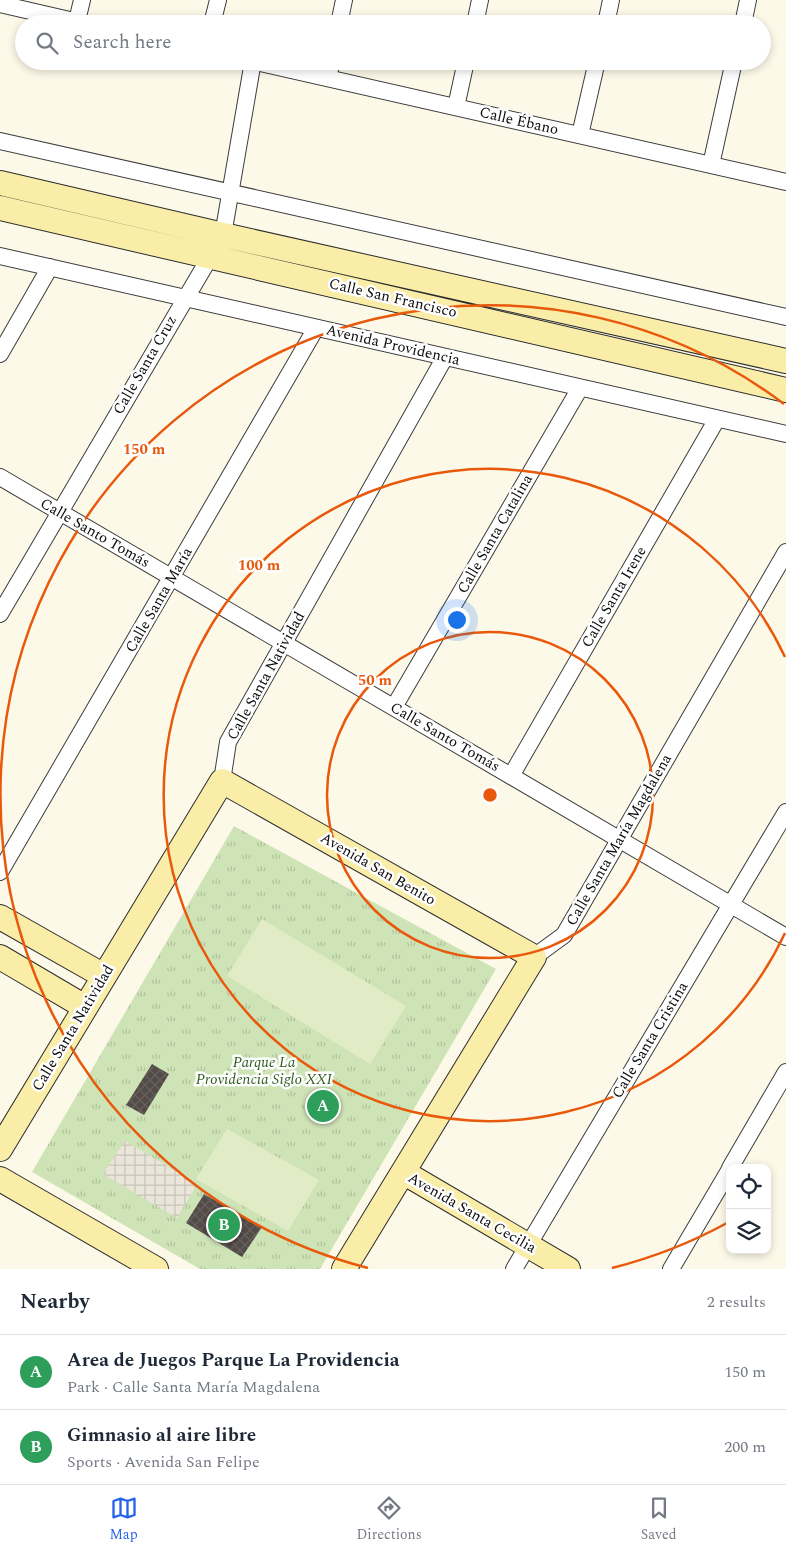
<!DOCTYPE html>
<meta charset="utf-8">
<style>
:root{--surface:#fff;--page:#f6f6f7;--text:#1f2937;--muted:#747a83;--line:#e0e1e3;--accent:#2563eb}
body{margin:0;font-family:Spectral,serif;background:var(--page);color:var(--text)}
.controls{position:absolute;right:15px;bottom:15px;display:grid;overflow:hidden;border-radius:10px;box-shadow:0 2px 8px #0003}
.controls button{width:45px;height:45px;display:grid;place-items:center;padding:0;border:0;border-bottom:1px solid var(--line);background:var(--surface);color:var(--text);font:25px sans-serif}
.you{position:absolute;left:456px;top:619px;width:18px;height:18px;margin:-12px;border:4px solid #fff;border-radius:50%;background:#1a73e8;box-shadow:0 0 0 8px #1a73e833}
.badge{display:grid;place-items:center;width:32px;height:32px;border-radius:50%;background:var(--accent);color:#fff;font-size:16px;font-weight:700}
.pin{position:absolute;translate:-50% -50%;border:2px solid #fff;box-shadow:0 1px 5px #0006}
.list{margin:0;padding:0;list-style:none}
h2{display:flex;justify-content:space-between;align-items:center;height:65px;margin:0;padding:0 20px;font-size:21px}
h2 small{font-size:16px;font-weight:400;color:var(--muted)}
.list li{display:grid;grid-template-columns:32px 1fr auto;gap:15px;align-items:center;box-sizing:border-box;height:75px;padding:0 20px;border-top:1px solid var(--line)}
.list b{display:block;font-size:19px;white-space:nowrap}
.list p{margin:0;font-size:16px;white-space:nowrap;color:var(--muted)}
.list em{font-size:16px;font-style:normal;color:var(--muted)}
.icon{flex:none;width:28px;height:28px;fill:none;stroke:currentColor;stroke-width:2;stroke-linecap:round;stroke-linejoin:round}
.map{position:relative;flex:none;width:786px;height:1269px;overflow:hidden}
.search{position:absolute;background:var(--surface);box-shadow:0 2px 8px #0003;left:15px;right:15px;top:15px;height:55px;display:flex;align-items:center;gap:12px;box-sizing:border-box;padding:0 18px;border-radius:28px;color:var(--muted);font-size:19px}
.sheet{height:215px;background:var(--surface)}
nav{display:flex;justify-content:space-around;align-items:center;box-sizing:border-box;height:70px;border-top:1px solid var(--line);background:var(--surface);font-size:14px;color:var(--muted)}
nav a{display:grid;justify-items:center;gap:2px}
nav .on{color:var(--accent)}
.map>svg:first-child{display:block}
</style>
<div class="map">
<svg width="786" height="1269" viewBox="0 0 786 1269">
<defs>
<pattern id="grass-tufts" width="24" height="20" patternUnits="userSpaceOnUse" patternTransform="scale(1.25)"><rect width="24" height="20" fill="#cfe4b6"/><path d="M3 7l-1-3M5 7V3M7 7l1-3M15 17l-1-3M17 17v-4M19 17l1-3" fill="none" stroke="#b0c29b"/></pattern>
<pattern id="plaza-grid" width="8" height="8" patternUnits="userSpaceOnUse" patternTransform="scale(1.25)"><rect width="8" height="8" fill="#ebe6da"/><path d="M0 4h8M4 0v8" fill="none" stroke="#c8c4ba"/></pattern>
<pattern id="building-cross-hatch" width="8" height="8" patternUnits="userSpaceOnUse" patternTransform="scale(1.25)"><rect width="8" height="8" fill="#524b47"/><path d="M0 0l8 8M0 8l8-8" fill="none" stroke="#66605d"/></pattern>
</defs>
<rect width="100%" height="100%" fill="#fdf9e9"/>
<path fill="url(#grass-tufts)" d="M234 826 496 969 320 1269H200L32 1172Z"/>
<path fill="#e1ecc7" d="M262 919 406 1006 370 1064 227 976Z
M227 1129 319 1180 288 1231 196 1179Z"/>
<path fill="url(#plaza-grid)" d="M125 1141 197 1184 177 1218 103 1174Z"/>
<path fill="url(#building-cross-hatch)" d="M152 1064 169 1074 144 1115 126 1105Z
M204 1194 262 1227 242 1257 186 1223Z"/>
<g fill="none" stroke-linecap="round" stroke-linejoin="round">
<g stroke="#3d3d3d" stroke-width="18">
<path id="street" d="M0 4 87 24
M77 21 82 0
M212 24 218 0
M339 24 344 0
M475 24 480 0
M606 24 611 0
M743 24 748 0
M252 61 786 182
M328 78 332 61
M456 107 466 61
M580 135 597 61
M0 141 786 317
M711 165 734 61
M0 256 786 434
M0 354 50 267
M0 477 786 937
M0 614 223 235 253 61
M394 707 580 388
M511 776 717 419
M222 781 228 742 445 357
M0 872 316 328
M534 957 564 935 786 552
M730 1168 786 1072
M514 1269 786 812
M671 1269 730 1169"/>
</g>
<g stroke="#2c2c2c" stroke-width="26">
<path id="secondary" d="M0 183 223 235 786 361
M0 208 786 390
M0 917 104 976
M0 957 85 1007
M0 1149 222 781 534 957 344 1269
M403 1172 568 1269
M0 1179 156 1269"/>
</g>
<use href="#street" stroke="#fff" stroke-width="16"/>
<use href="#secondary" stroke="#f9eda8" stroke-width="24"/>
</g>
<g fill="none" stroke="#e8590c" stroke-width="2.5">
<circle cx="490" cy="795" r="163"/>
<path d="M785 933A326 326 0 1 1 785 657"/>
<path d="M727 1223A489 489 0 0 1 612 1268M368 1268A489 489 0 1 1 784 404"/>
</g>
<g text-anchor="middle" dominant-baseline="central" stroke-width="5" stroke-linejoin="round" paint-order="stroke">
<g font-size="15" fill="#0a0a0a" stroke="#fff">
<text transform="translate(519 121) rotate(13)">Calle Ébano</text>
<text transform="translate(393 298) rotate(13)">Calle San Francisco</text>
<text transform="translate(393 345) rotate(13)">Avenida Providencia</text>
<text transform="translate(145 365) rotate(-60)">Calle Santa Cruz</text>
<text transform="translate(95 533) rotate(30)">Calle Santo Tomás</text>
<text transform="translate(495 534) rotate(-60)">Calle Santa Catalina</text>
<text transform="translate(614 597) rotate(-60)">Calle Santa Irene</text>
<text transform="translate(159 600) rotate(-60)">Calle Santa María</text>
<text transform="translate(266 676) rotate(-61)">Calle Santa Natividad</text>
<text transform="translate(445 737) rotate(30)">Calle Santo Tomás</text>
<text transform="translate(619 840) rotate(-60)">Calle Santa María Magdalena</text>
<text transform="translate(378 869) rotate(30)">Avenida San Benito</text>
<text transform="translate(73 1028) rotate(-59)">Calle Santa Natividad</text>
<text transform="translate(650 1040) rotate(-59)">Calle Santa Cristina</text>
<text transform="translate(472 1213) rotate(30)">Avenida Santa Cecilia</text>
</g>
<g font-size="15" font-style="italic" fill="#2f5c20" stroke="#fff">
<text x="264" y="1062">Parque La<tspan x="264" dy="17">Providencia Siglo XXI</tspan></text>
</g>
</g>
<circle cx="490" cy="795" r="8" fill="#e8590c" stroke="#fff" stroke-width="2.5"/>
<g font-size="15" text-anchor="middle" font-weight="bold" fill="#e8590c" stroke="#fff" stroke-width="5" stroke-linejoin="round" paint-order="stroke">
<text x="144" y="454">150 m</text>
<text x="259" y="570">100 m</text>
<text x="375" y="685">50 m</text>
</g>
</svg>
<div class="controls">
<button><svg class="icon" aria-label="locate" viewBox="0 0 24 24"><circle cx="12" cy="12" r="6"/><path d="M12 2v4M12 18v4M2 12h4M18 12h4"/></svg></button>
<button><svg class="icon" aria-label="layers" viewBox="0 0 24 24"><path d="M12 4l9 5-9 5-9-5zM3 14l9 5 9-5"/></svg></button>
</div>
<div class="you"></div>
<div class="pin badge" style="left:323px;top:1106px;background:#2e9e5b">A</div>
<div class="pin badge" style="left:224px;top:1225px;background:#2e9e5b">B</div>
<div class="search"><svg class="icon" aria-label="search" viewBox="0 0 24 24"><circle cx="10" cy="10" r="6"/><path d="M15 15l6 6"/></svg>Search here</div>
</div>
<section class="sheet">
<h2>Nearby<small>2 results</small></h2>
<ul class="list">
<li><span class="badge" style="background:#2e9e5b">A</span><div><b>Area de Juegos Parque La Providencia</b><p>Park · Calle Santa María Magdalena</p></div><em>150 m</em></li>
<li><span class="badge" style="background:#2e9e5b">B</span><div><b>Gimnasio al aire libre</b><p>Sports · Avenida San Felipe</p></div><em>200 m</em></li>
</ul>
</section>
<nav>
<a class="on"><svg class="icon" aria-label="map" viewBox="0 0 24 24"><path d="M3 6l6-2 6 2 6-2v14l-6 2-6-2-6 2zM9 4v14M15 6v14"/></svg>Map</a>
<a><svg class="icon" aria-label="directions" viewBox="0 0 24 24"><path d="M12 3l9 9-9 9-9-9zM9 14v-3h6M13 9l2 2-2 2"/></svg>Directions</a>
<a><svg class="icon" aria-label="saved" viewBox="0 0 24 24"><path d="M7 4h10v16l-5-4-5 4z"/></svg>Saved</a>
</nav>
